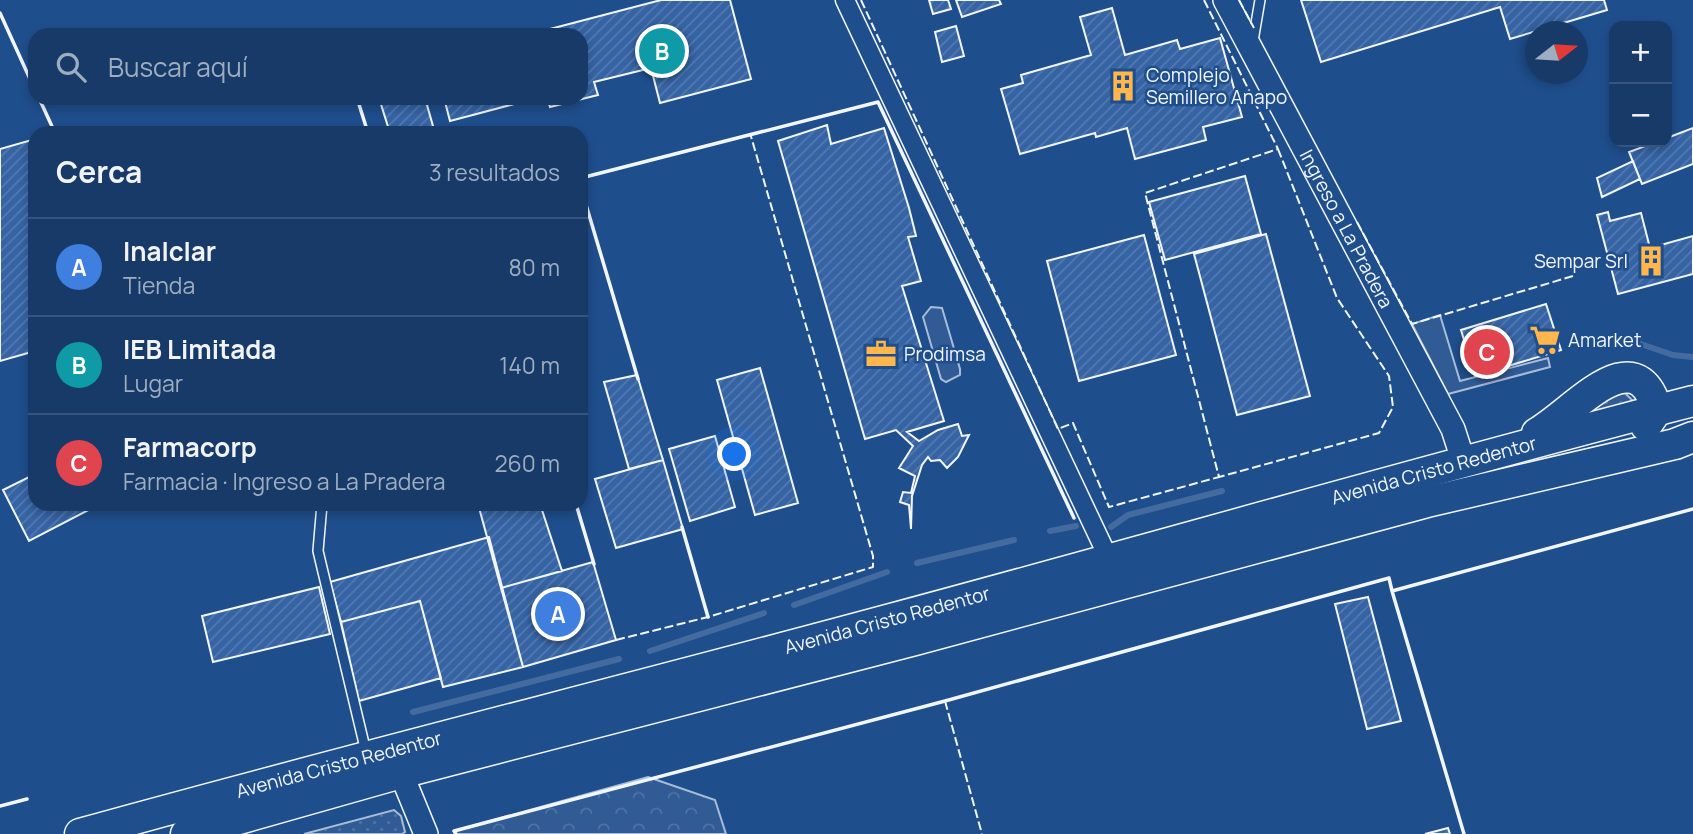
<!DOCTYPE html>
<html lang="es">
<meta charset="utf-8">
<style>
:root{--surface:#173a69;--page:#244571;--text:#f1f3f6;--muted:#9eadc0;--line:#36547d;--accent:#e797bd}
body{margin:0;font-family:Manrope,sans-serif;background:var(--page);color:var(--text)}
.controls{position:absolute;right:21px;top:21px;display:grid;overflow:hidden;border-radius:14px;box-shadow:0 4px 10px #0003}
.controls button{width:63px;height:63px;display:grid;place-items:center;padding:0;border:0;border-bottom:2px solid var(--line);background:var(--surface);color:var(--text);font:35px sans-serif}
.compass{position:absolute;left:1525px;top:21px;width:63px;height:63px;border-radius:50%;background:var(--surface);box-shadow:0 4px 10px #0003;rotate:73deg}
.you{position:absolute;left:735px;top:455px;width:24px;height:24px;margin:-18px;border:5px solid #fff;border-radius:50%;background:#1a73e8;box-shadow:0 0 0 10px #1a73e833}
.badge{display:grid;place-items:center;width:46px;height:46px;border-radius:50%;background:var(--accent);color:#fff;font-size:23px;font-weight:700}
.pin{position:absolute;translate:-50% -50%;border:4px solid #fff;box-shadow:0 2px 7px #0006}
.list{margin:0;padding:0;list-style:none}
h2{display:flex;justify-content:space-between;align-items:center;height:91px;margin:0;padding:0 28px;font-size:30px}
h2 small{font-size:23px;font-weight:400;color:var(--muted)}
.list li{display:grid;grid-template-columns:46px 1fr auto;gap:21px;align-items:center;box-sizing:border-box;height:98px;padding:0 28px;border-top:2px solid var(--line)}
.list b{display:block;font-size:26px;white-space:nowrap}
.list p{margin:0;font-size:23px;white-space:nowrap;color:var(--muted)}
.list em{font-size:23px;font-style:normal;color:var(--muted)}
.icon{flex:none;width:38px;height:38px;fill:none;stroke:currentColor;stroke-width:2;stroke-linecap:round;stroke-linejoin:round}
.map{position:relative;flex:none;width:1693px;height:834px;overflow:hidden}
.search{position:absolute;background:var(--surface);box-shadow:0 4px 10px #0003;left:28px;top:28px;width:560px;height:77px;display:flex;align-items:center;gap:18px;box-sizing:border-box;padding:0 24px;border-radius:21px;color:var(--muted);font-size:26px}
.panel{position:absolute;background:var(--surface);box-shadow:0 4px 10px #0003;left:28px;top:126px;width:560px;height:385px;border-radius:21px}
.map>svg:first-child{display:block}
</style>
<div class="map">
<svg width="1693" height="834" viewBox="0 0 1693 834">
<defs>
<pattern id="grass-dots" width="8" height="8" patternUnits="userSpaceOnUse" patternTransform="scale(1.75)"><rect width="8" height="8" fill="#305b95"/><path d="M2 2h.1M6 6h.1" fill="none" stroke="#4e73a5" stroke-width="1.8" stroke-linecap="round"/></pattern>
<pattern id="forest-crowns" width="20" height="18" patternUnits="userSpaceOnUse" patternTransform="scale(1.75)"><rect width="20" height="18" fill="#305b95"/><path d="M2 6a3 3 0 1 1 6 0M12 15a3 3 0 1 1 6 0" fill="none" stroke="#4e73a5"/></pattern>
<pattern id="building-hatch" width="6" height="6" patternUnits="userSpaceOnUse" patternTransform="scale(1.75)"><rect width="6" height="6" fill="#3563a3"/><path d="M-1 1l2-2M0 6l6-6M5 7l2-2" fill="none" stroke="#537ab1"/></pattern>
</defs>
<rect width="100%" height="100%" fill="#1f4e8c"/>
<path fill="url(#grass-dots)" stroke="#a8bbd7" stroke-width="2" d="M1625 393 1634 402 1582 416 1605 394Z
M394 810 401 816 405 832 402 834H304Z"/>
<path fill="url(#forest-crowns)" stroke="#a8bbd7" stroke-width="2" d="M648 777 715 800 726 834H456L454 831Z"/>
<path fill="#305b95" stroke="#a8bbd7" stroke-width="2" d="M931 307 942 308 960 369V375L946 382 941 379 923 317Z
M1440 315 1460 381 1548 358 1550 367 1448 394 1412 324Z"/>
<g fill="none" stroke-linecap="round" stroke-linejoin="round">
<path stroke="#446ba0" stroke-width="6" d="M1620 337 1673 355 1693 357
M1111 527 1128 515 1222 491
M1050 531 1076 526
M917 563 1014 540
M794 605 887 572
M650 651 764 613
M413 712 619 659"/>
</g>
<path fill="url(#building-hatch)" stroke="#f2f6ff" stroke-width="2" d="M661 0H730L751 79 660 103 651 68 594 82 598 95 550 107 547 98H581V35H527Z
M929 0H948L951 9 933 14Z
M956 0H999L1001 4 962 17Z
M1301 0H1604L1607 10 1510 39 1500 7 1321 62Z
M1112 8 1125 55 1177 40 1180 49 1220 38 1242 117 1203 127 1206 140 1135 159 1127 128 1096 137 1095 133 1020 154 1001 89 1023 83 1021 75 1091 55 1080 17Z
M956 26 964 56 942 62 935 32Z
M379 98H425L435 133H390Z
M444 98H537L450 121Z
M827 125 831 144 884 128 909 208 916 236 908 237 921 281 902 286 944 421 907 432 919 441 938 430 958 424 962 436 969 435 958 457 947 468 940 460 931 461 928 457 922 465 912 496 911 529 909 505 900 502 903 492 911 493 915 476 899 468 913 446 896 430 865 439 778 141Z
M1693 128V164L1642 184 1629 152 1656 142H1667V138Z
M35 139V351L0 361V149Z
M1633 161 1640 179 1602 197 1597 178Z
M1245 176 1261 234 1165 260 1149 202Z
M1608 212 1610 221 1641 213 1650 248 1693 236V274L1618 294 1597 215Z
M1266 234 1310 396 1237 415 1194 254Z
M1144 235 1176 355 1079 381 1047 261Z
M1546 304 1561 350 1475 376 1461 330Z
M760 368 798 503 755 515 717 380Z
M637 375 663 460 629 469 604 382Z
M715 436 735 507 690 521 669 449Z
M663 460 683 529 616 548 595 479Z
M35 474V504H100L29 541 3 490Z
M478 504H540L562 571 501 588Z
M489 537 523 667 443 687 420 601 341 622 330 582Z
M593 562 616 640 523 667 501 588Z
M319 587 330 634 213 662 202 616Z
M1368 597 1401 721 1367 729 1335 604Z
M420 601 441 678 359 701 341 622Z
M1448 828 1450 834H1425Z"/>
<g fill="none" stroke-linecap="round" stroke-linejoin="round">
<g stroke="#f2f6ff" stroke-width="12">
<path id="service" d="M1253 41 1260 0
M322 504 318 551 366 752"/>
</g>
<g stroke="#f2f6ff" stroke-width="21">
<path id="minor" d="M845 0 1109 559"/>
</g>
<g stroke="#f2f6ff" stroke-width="26">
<g id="tertiary">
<path id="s1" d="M1225 0 1453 429 1463 460"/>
<path d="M401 773 426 834"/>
</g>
</g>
<g stroke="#f2f6ff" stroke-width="33">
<g id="trunk">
<path d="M1537 433C1574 412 1636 334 1657 410L1646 426"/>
<path id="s2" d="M80 834C350 759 621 692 891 619 1159 547 1425 470 1693 401"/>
<path d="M186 834 401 773 915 640 1427 502 1675 444 1693 437"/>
</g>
</g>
<use href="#service" stroke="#1f4e8c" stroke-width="9"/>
<use href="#minor" stroke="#1f4e8c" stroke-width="18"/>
<use href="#tertiary" stroke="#1f4e8c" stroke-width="23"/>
<use href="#trunk" stroke="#1f4e8c" stroke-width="30"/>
<path stroke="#f2f6ff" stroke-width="2" stroke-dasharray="9 3.5" stroke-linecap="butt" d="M861 0 1058 429 1073 423 1109 507 1219 477
M1204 0 1278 149
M1239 0 1254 28
M1278 149 1337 298 1389 376 1393 407 1379 433 1219 477 1145 193Z
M1357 222 1412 324 1573 276
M616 640 708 617 873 567V556L750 133
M945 701 982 834"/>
<path stroke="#f2f6ff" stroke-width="3.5" d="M0 13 35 90
M39 98 55 133
M357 98 368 133
M581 178 878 102 1074 518
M581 188 638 379
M576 504 594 564
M682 527 708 617
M0 806 27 799
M456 834 454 831 945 701 1389 578 1392 591
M1464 834 1392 591 1693 509"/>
</g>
<defs>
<g id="building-bare" transform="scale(2.415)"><path d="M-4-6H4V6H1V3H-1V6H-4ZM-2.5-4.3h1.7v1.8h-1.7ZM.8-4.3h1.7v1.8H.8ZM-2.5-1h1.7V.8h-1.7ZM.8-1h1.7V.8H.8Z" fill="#ffb74d" stroke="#1f4e8c" stroke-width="2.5" paint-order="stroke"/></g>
<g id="supermarket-bare" transform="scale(2.415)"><path d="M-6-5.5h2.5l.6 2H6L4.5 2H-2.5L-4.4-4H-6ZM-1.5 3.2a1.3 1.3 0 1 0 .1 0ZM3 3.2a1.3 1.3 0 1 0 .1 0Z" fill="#ffb74d" stroke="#1f4e8c" stroke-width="2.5" paint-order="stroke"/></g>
<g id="office-bare" transform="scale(2.415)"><path d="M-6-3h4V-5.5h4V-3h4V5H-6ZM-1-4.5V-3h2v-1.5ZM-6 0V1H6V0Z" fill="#ffb74d" stroke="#1f4e8c" stroke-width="2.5" paint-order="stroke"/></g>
</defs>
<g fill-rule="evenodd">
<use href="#building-bare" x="1123" y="86"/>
<use href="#building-bare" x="1651" y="261"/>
<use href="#supermarket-bare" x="1545" y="340"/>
<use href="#office-bare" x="881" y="354"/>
</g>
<g text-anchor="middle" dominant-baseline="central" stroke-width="5" stroke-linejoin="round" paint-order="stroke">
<g font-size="19" fill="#f2f6ff" stroke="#1f4e8c" text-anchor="start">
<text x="1146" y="75">Complejo<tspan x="1146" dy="22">Semillero Anapo</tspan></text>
<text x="1628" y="261" text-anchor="end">Sempar Srl</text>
<text x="1568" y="340">Amarket</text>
<text x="904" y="354">Prodimsa</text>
</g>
<g font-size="19" fill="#f2f6ff" stroke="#1f4e8c">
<text stroke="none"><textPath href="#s1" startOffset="259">Ingreso a La Pradera</textPath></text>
<text stroke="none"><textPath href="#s2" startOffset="1402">Avenida Cristo Redentor</textPath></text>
<text stroke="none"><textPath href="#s2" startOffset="835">Avenida Cristo Redentor</textPath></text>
<text stroke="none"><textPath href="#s2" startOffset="268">Avenida Cristo Redentor</textPath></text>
</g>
</g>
</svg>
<div class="controls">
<button>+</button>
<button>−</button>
</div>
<svg class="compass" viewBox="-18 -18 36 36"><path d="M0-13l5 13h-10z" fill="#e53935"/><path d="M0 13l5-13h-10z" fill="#9eadc0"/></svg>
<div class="you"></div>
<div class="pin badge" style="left:558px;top:614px;background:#3f7fe0">A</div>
<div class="pin badge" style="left:662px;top:51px;background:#0f9aa8">B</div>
<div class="pin badge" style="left:1487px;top:352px;background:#e0444e">C</div>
<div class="search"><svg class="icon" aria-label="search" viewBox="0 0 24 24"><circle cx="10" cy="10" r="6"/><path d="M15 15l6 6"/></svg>Buscar aquí</div>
<section class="panel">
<h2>Cerca<small>3 resultados</small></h2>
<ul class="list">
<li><span class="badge" style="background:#3f7fe0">A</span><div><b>Inalclar</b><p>Tienda</p></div><em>80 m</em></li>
<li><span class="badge" style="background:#0f9aa8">B</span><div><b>IEB Limitada</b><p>Lugar</p></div><em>140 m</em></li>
<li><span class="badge" style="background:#e0444e">C</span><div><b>Farmacorp</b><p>Farmacia · Ingreso a La Pradera</p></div><em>260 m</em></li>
</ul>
</section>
</div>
